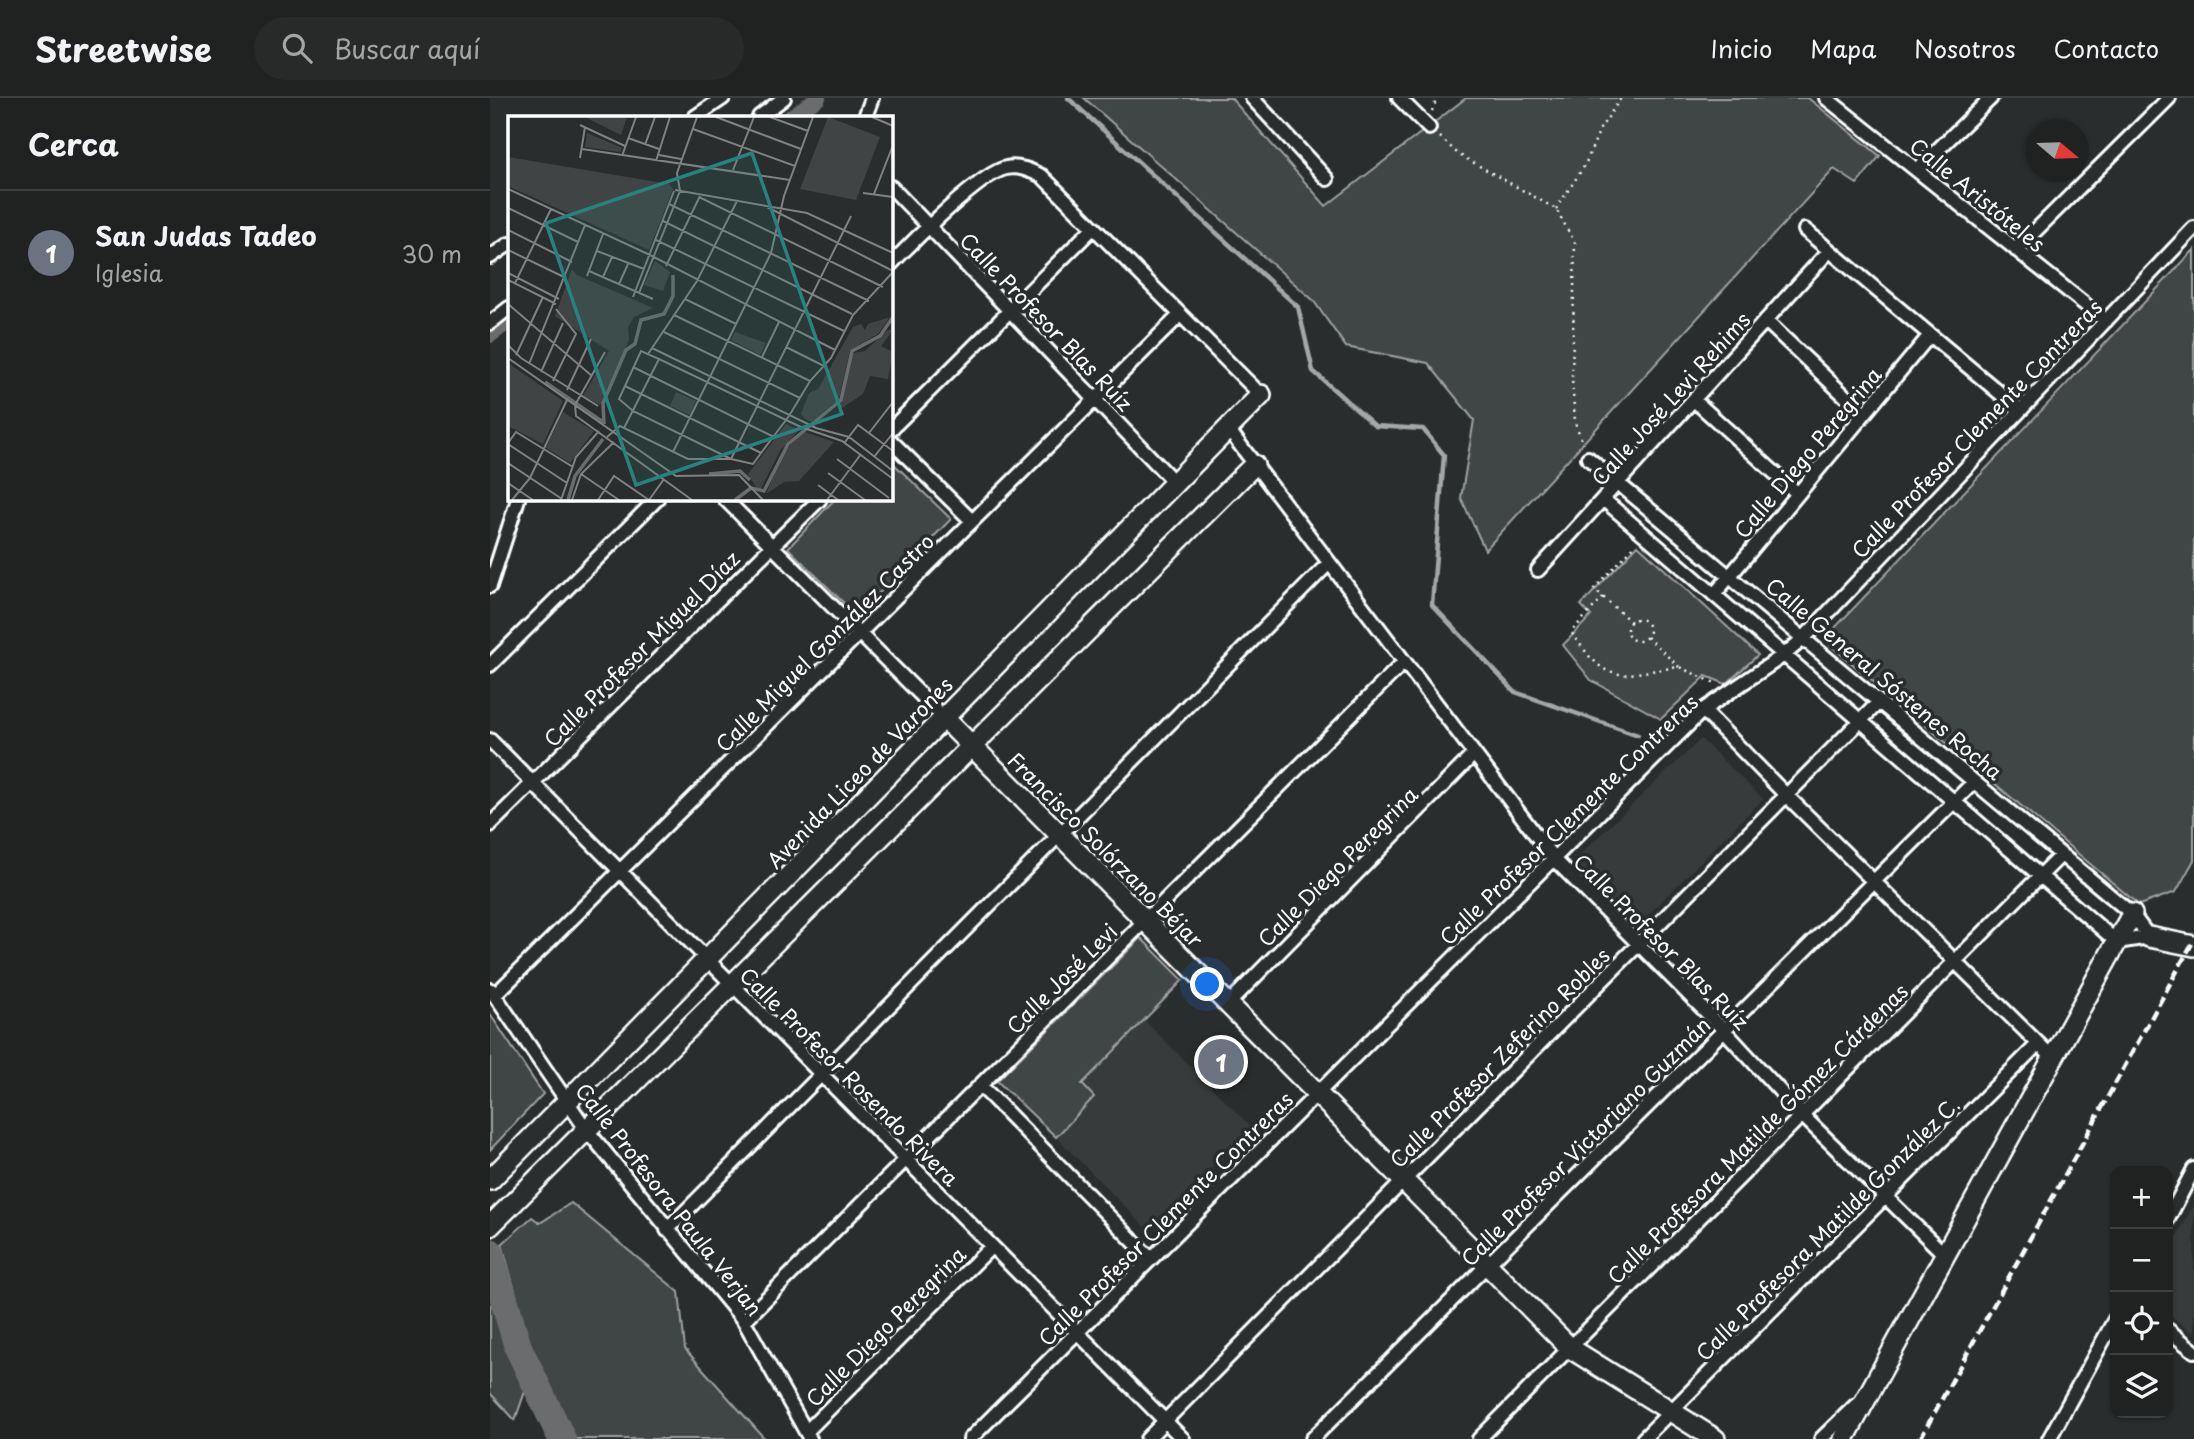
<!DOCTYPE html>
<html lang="es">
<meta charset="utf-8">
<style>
:root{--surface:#202222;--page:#282a2a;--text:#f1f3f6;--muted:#a2a4a5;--line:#3d3f40;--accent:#ea580c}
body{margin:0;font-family:"Playpen Sans",sans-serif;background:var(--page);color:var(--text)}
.controls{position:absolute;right:21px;bottom:21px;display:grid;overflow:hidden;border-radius:14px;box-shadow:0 2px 5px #0004}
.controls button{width:63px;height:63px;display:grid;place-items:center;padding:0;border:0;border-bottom:2px solid var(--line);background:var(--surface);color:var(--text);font:35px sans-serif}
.compass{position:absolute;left:1536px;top:21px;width:63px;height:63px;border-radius:50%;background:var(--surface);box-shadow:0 2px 5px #0004;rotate:109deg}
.you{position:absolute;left:718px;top:887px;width:24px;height:24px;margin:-18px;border:5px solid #fff;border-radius:50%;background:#1a73e8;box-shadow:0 0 0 10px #1a73e833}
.badge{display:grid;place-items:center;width:46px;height:46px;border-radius:50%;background:var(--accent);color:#fff;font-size:23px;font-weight:700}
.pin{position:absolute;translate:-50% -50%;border:4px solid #fff;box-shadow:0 2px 7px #0006}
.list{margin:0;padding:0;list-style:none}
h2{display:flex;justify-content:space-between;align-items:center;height:91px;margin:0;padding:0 28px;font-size:30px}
h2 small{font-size:23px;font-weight:400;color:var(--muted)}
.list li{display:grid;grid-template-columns:46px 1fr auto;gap:21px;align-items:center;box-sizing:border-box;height:126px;padding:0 28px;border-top:2px solid var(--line)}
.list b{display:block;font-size:26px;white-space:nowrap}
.list p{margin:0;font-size:23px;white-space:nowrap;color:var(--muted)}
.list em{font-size:23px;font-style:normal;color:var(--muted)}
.icon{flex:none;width:38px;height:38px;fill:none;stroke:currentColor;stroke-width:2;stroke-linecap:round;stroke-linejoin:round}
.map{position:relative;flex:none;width:1704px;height:1341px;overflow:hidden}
header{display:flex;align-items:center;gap:42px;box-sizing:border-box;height:98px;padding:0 35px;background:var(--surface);border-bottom:2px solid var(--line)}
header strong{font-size:33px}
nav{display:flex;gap:38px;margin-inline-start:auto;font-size:24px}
.search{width:490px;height:63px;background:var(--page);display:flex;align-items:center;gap:18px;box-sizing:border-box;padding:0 24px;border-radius:38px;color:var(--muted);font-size:26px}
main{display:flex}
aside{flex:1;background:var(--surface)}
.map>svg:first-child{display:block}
</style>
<header>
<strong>Streetwise</strong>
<div class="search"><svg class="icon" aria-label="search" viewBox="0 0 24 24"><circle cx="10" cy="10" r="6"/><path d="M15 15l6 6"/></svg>Buscar aquí</div>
<nav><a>Inicio</a><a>Mapa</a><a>Nosotros</a><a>Contacto</a></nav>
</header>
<main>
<aside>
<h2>Cerca<small></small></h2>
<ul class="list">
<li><span class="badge" style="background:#6b7280">1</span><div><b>San Judas Tadeo</b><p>Iglesia</p></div><em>30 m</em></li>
</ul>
</aside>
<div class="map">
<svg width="1704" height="1341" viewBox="0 0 1704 1341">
<rect width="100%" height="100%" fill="#2a2d2e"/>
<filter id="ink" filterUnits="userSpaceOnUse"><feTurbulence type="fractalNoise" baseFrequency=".0143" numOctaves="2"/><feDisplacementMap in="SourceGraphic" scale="14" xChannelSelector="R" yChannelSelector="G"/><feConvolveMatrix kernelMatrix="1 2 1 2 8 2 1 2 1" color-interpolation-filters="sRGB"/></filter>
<g filter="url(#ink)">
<path fill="#373a3b" d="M1211 641 1273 701 1147 828 1083 763Z
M654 922 762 1030 659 1133 566 1039 604 999 591 986Z
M1704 1106V1236L1678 1215V1156Z"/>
<path fill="#414445" stroke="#a0a2a2" stroke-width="2" d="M594 0H741L836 108 976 0H1318L1390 58 1367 86 1344 71 995 452 971 400 984 322 938 265 856 249 823 202Z
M1704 152V762L1686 794 1649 807 1340 547 1339 536Z
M401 363 461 421 367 518 298 450 345 401H401Z
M1148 447 1268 557 1236 586 1216 578 1171 621 1101 582 1073 547 1101 518 1091 507Z
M651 840 693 882 592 986 604 999 566 1039 507 983Z
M0 916 53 996 0 1052Z
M81 1105 189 1194 195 1251 275 1341H84L42 1255 12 1146 42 1119 50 1125Z
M3 1203 39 1282 25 1322 0 1295V1208Z"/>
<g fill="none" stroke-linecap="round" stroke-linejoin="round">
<path stroke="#a6a7a7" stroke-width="4.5" d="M578 0 808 209 823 273 885 328 933 331 954 357 942 507 1025 594 1148 637"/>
<path stroke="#6a6c6d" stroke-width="16" d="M301 19 328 0
M0 237 19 223"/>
<path stroke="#6a6c6d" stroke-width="28" d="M0 1154 28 1249 72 1341"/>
<g stroke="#fff" stroke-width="18">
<path id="street" d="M762 0 837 81
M909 0 939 30
M1336 0 1616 223
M205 19 233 0
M269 19 294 0
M375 19 382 0
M1427 72 1501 0
M401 89 685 385
M1315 132 1530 312
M1526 152 1679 0
M0 159 19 146
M401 166C421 145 491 75 516 70 529 67 541 73 552 78L771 297
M1276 223 1374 316
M0 225 19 210
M1204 302 1308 396
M401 331 603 130
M738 331 1064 761 1234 932 1312 1017 1455 1157
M401 343 482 423
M1098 360 1642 816 1659 839 1627 844 1113 401
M235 401 454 620
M1048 472 1339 153
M0 488 28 401
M1224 497 1440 237
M0 567 167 401
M1213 612 1296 697 1563 960
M0 642 693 1341
M0 727 330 401
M1 892 96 1031 254 1223 320 1341
M5 897 690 217
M738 906 984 656
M490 987 661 1161
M1678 1121 1704 1071
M177 1132 839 465
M254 1223 914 564
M1678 1232 1704 1253
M316 1334 502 1148
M480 1341 1213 612 1294 557 1313 541 1704 130
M657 1341 1389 604
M822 1341 1484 684
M989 1341 1571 757
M1153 1341 1548 946
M1331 1341 1366 1307
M1559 1341 1625 1221"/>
</g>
<g stroke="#fff" stroke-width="24">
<path id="secondary" d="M454 620 1080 1250 1225 1341
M1659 839 1704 848
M0 1082 771 297
M0 1128 764 367
M1354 1341 1642 816"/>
</g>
<path stroke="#fff" stroke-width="2.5" stroke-dasharray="2 5" stroke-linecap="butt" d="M942 13 947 0
M950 39 968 56 1066 111 1085 145 1082 281 1085 324 1093 346
M1066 111 1095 67 1110 31 1131 0
M1113 499 1081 534 1099 558 1113 571 1132 577 1189 569 1225 585
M1137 532a11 11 0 1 1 22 0a11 11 0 1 1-22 0Z
M1141 524 1104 491 1145 447
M1157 539 1189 569"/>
<use href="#street" stroke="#2a2d2e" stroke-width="12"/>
<use href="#secondary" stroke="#2a2d2e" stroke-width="19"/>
<path stroke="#fff" stroke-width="4.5" stroke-dasharray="10 5" stroke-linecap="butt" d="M1430 1341 1704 842"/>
</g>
</g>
<g text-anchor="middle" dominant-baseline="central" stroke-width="7" stroke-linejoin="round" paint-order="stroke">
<g font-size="21" fill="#fff" stroke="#2a2d2e">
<text transform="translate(1488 96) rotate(39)">Calle Aristóteles</text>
<text transform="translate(557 223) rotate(46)">Calle Profesor Blas Ruíz</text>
<text transform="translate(1180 300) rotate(-48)">Calle José Levi Rehims</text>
<text transform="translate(1486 330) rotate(-46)">Calle Profesor Clemente Contreras</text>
<text transform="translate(1317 354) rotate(-50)">Calle Diego Peregrina</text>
<text transform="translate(334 544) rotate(-45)">Calle Miguel González Castro</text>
<text transform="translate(151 550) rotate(-45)">Calle Profesor Miguel Díaz</text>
<text transform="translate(1395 580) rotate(40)">Calle General Sóstenes Rocha</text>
<text transform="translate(369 674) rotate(-46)">Avenida Liceo de Varones</text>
<text transform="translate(1078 721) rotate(-44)">Calle Profesor Clemente Contreras</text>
<text transform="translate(616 751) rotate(45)">Francisco Solórzano Béjar</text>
<text transform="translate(847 768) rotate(-45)">Calle Diego Peregrina</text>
<text transform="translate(1172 843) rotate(45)">Calle Profesor Blas Ruíz</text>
<text transform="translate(571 880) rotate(-45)">Calle José Levi</text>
<text transform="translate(1009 959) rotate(-45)">Calle Profesor Zeferino Robles</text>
<text transform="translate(360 978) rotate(45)">Calle Profesor Rosendo Rivera</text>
<text transform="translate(1267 1035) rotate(-45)">Calle Profesora Matilde Gómez Cárdenas</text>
<text transform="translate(1095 1043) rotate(-45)">Calle Profesor Victoriano Guzmán</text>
<text transform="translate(180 1101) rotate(52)">Calle Profesora Paula Verjan</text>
<text transform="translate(675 1120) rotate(-45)">Calle Profesor Clemente Contreras</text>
<text transform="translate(1337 1130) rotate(-45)">Calle Profesora Matilde González C.</text>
<text transform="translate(395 1228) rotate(-45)">Calle Diego Peregrina</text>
</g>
</g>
<g transform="translate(18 18)">
<rect width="385" height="385" fill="#2a2d2e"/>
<path d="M77 1H119L113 19ZM320 1 372 21 348 84 292 73ZM79 17 114 32 112 36 77 31ZM0 41 161 68 165 73 141 134 0 70ZM147 145 162 156 155 175 136 169ZM64 153 69 159 145 192 126 201 120 211 121 224 92 289 75 280 101 235 47 200ZM382 201 370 218 342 234 331 283 303 306 298 303 293 298 301 277 310 273 345 211 353 208 357 214 360 208ZM380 214H385L373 230 385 236 380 263 362 260 355 278 331 294 345 237 357 235ZM227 216 258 227 252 239 223 224ZM0 247 55 285 35 328 0 310ZM168 276 188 285 182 299 162 290ZM55 296 86 315 62 347 38 332ZM278 308 291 314 272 335 251 376 240 358ZM294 315 326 326 291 365 276 366 258 378 274 339Z" fill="#414445"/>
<path fill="none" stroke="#6a6c6d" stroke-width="3.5" d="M37 266 95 306M96 308 95 287 118 234 127 228 133 204 156 198 165 180V159M201 358 232 355 242 364M60 384 67 360 95 323M227 384 243 372 256 375 280 328 333 284 344 235 372 220 385 201"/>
<path fill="none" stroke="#7f8182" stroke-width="2" d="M208 1 293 33M262 1 300 15M364 1 385 10M72 9 117 30M185 13 287 50M120 22 151 33M137 29 147 1M74 33 282 64M151 39 173 43M114 40 128 1M72 42 77 11M148 45 162 1M225 54 246 1M0 73 142 139 327 234M167 74 299 97 385 137M355 77 385 81M366 78 385 29M191 81 375 171M161 88 361 185M259 91 385 155M0 92 70 126M155 105 344 198M0 114 64 146M148 124 336 215M0 134 58 162M89 135 136 153M158 150 192 80M81 155 145 183M385 156 345 199 323 242 302 265 281 300 278 304 253 337 245 348 223 343 125 295 111 283 133 235 151 243 278 304 293 311 334 325 385 363M0 157 51 183M79 160 95 118M95 161 104 141M0 164 48 188M7 167 43 93M111 168 120 148M131 177 172 75 169 57 189 1M125 181 166 75M177 183 228 208M0 188 84 260M166 199 302 265M156 216 292 282M0 229 13 242 90 290M278 231 316 250M144 232 308 312 341 321 385 355M140 238 189 165 229 85M8 239 35 181M254 241 271 206M0 242 168 360 231 359 255 384M21 248 77 109M125 251 266 321M33 256 55 207M45 265 68 218 48 193M117 270 253 337M59 274 83 223M67 289 68 300 184 384M67 289 97 236M116 312 151 243M361 317 385 286M99 321 112 310 180 343H223L343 100M337 326 350 309 385 335M0 327 8 316 65 351M0 328 59 367M165 336 263 137 276 80 305 1M366 341 385 317M329 343 381 382M0 347 54 383M320 357 357 384M73 358 111 384M0 367 25 384M310 369 330 384M4 384 22 362 59 284M53 384 68 341 91 315M64 384 73 358 106 326M90 384 106 360 141 384M141 384 156 363M319 384 353 338"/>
<path fill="#27847c" fill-opacity="0.15" stroke="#27847c" stroke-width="3.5" d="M244 37 334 298 128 369 38 107Z"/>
<rect width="385" height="385" fill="none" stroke="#fff" stroke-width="3.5"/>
</g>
</svg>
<div class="controls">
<button>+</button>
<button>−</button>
<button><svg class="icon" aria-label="locate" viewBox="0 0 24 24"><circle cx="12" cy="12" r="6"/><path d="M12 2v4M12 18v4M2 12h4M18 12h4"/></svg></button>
<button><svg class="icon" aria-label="layers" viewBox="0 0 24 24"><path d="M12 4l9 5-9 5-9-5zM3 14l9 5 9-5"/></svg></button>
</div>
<svg class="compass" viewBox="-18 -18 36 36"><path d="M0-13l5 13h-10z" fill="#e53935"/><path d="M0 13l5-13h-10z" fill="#a2a4a5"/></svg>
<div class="you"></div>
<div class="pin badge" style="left:731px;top:964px;background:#6b7280">1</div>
</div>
</main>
